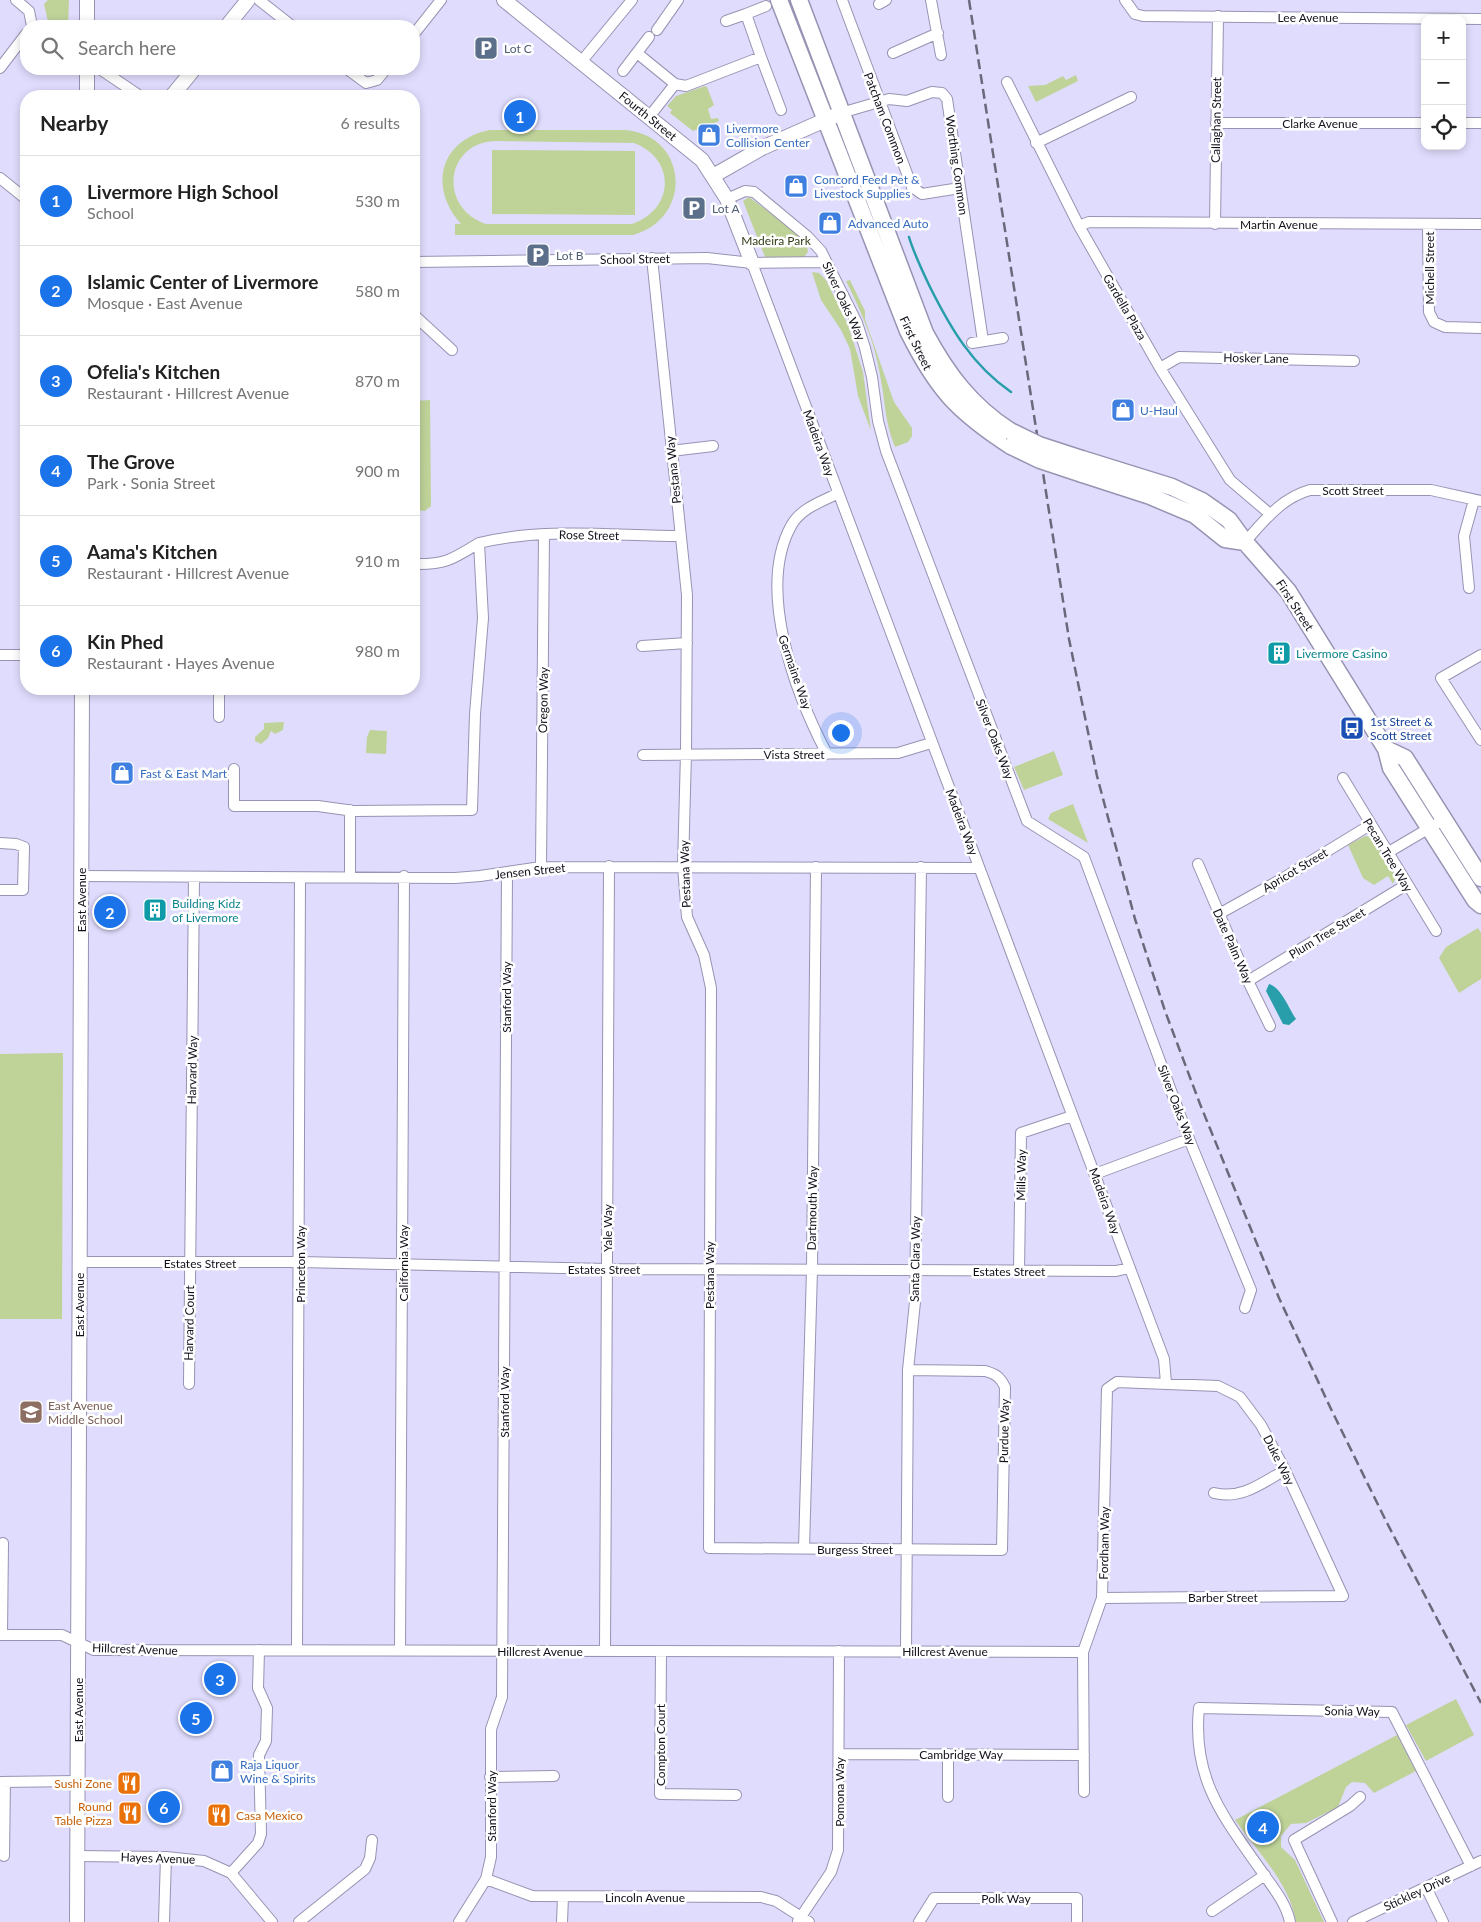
<!DOCTYPE html>
<meta charset="utf-8">
<style>
:root{--surface:#fff;--page:#f2f2f2;--text:#222;--muted:#767676;--line:#e0e0e0;--accent:#1a73e8}
body{margin:0;font-family:Lato,sans-serif;background:var(--page);color:var(--text)}
.controls{position:absolute;right:15px;top:15px;display:grid;overflow:hidden;border-radius:10px;box-shadow:0 2px 8px #0003}
.controls button{width:45px;height:45px;display:grid;place-items:center;padding:0;border:0;border-bottom:1px solid var(--line);background:var(--surface);color:var(--text);font:25px sans-serif}
.you{position:absolute;left:840px;top:732px;width:18px;height:18px;margin:-12px;border:4px solid #fff;border-radius:50%;background:#1a73e8;box-shadow:0 0 0 8px #1a73e833}
.badge{display:grid;place-items:center;width:32px;height:32px;border-radius:50%;background:var(--accent);color:#fff;font-size:16px;font-weight:700}
.pin{position:absolute;translate:-50% -50%;border:2px solid #fff;box-shadow:0 1px 5px #0006}
.list{margin:0;padding:0;list-style:none}
h2{display:flex;justify-content:space-between;align-items:center;height:65px;margin:0;padding:0 20px;font-size:21px}
h2 small{font-size:16px;font-weight:400;color:var(--muted)}
.list li{display:grid;grid-template-columns:32px 1fr auto;gap:15px;align-items:center;box-sizing:border-box;height:90px;padding:0 20px;border-top:1px solid var(--line)}
.list b{display:block;font-size:19px;white-space:nowrap}
.list p{margin:0;font-size:16px;white-space:nowrap;color:var(--muted)}
.list em{font-size:16px;font-style:normal;color:var(--muted)}
.icon{flex:none;width:28px;height:28px;fill:none;stroke:currentColor;stroke-width:2;stroke-linecap:round;stroke-linejoin:round}
.map{position:relative;flex:none;width:1481px;height:1922px;overflow:hidden}
.search{position:absolute;background:var(--surface);box-shadow:0 2px 8px #0003;left:20px;top:20px;width:400px;height:55px;display:flex;align-items:center;gap:12px;box-sizing:border-box;padding:0 18px;border-radius:20px;color:var(--muted);font-size:19px}
.panel{position:absolute;background:var(--surface);box-shadow:0 2px 8px #0003;left:20px;top:90px;width:400px;height:605px;border-radius:20px}
.map>svg:first-child{display:block}
</style>
<div class="map">
<svg width="1481" height="1922" viewBox="0 0 1481 1922">
<rect width="100%" height="100%" fill="#e0dcfd"/>
<path fill="#bfd399" fill-rule="evenodd" d="M48 0H69L68 26H49L44 4Z
M1076 75 1078 81 1036 102 1028 86 1045 85 1063 76 1066 80Z
M705 86 707 87 714 105 708 109 711 119 718 118 719 121 693 131 670 113 672 110 667 106 676 96Z
M490 130H625C688 135 694 218 633 235H455V224H461C428 188 440 139 490 130ZM495 141 634 143C676 159 675 209 632 224H486C438 208 445 143 495 141Z
M492 150 635 151V215L492 214Z
M749 197 806 240 808 252 804 257H765L743 201Z
M812 272 819 273 826 280 848 325 863 372 871 431 858 396 850 349 841 330 821 300Z
M850 280 865 311V319L888 385 894 402 912 428V436L908 442 895 447C885 424 885 399 880 375 875 343 861 311 846 281Z
M430 400 431 506 425 511 414 510V401Z
M284 722 283 730 275 734 271 731 268 738 261 744 255 741V737L264 729V723Z
M370 730 387 731 386 754 366 753 367 737Z
M1054 751 1063 775 1024 790 1014 767Z
M1073 804 1088 843 1048 819 1051 813Z
M1365 836 1372 837 1396 877 1393 884 1388 876 1374 885 1363 878 1348 845Z
M1478 928 1481 933V979L1459 993 1439 958 1446 947Z
M58 1053H63L62 1319H0V1054Z
M1456 1699 1474 1735 1426 1761 1406 1725Z
M1397 1735 1416 1771 1374 1793 1365 1783 1352 1782 1346 1787 1338 1807 1306 1823 1291 1824 1281 1836V1847L1295 1860 1324 1922H1296C1290 1884 1257 1851 1235 1820Z"/>
<path fill="#279eaa" d="M1269 984C1281 987 1289 1009 1296 1019L1289 1025 1283 1024 1266 991Z"/>
<g fill="none" stroke-linecap="round" stroke-linejoin="round">
<path stroke="#279eaa" stroke-width="2.5" d="M909 237C914 254 922 270 930 287 951 329 972 365 1011 392"/>
<g stroke="#9793b2" stroke-width="12">
<path id="street" d="M16 0 29 11 32 26
M259 0 292 26
M842 0 912 187 922 194 960 188
M931 0 941 55
M1125 0 1135 14 1143 16 1481 19
M879 4 886 0
M746 14 766 6
M657 30 678 0
M414 34 441 0
M637 53 675 84 649 117
M893 53 938 33
M761 57 781 110
M581 62 632 0
M0 68 26 34
M100 69 140 96
M347 69 366 83 377 80 386 69
M623 71 649 37
M1007 82 1079 226 1160 368 1230 480 1270 514
M675 84 686 86 761 57 746 14 726 21
M841 113 889 99 907 101 932 92 942 93 947 99 983 341
M1216 123H1425
M1462 123H1481
M1036 143 1131 97
M0 178 26 199
M727 199 745 191 754 192 807 236 821 251 857 323 865 348 872 377 878 421 886 451 1027 821 1084 857 1189 1139 1251 1290 1245 1308
M1215 224 1218 16
M1428 225 1429 312 1434 322 1445 327 1481 328
M1079 226 1089 222 1481 224
M652 258 687 595 686 753 683 866 687 917 704 955 711 988 709 1548 1002 1550 1005 1387C1000 1377 996 1374 985 1371L908 1370
M414 262 707 258 752 263 826 262
M752 263 1164 1359 1166 1383
M414 315 452 350
M972 343 1003 338
M1160 368 1179 357 1354 361
M671 451 713 446
M1245 542C1264 521 1281 498 1310 490H1431L1481 501
M414 564C445 565 453 559 479 543
M1469 588 1464 536 1474 500
M642 646 687 643
M0 655H26
M1481 655 1441 678 1481 740
M219 689V717
M827 754C796 695 756 590 791 526 800 509 820 502 837 494
M643 755 898 753 931 743
M234 769V806H318L354 811 472 810 475 714 483 618 479 543C544 527 614 536 681 536
M1343 778 1436 931
M350 810V877
M0 843 16 844 24 847 23 890H0
M1387 853 1443 820
M1198 864 1248 981 1270 1026
M541 867 544 534
M82 876 455 878 480 876 541 867 979 868
M1219 914 1280 880 1370 825
M1248 981 1406 885
M1095 1174 1189 1139
M79 1262H300L606 1269 1116 1271 1129 1268
M1019 1271 1021 1133 1072 1116
M189 1384 194 877
M1214 1493C1241 1500 1262 1483 1285 1470
M804 1548 812 1270 816 867
M0 1635H62L94 1650 1083 1652
M2 1635 3 1543
M297 1650 300 878
M400 1650 404 876
M605 1650 609 866
M661 1651 660 1794 736 1795
M906 1651 908 1370 915 1302 921 867
M839 1754 1084 1755
M490 1777 554 1776
M0 1782 78 1781
M1084 1792 1083 1652 1102 1598 1107 1389 1117 1382 1218 1386 1240 1397 1261 1425 1285 1470 1343 1596 1102 1598
M948 1797V1754
M4 1856 5 1782
M77 1856 166 1857 204 1861 231 1873 272 1922
M231 1873 258 1843 261 1834 259 1755 266 1741 267 1708 258 1688 259 1650
M486 1879 532 1896 761 1897 776 1901 809 1922
M1426 1887 1443 1922
M1212 1911 1265 1875
M798 1921 831 1872 838 1850 839 1651
M164 1922 166 1857
M299 1922 365 1869 370 1858 372 1840
M459 1922 486 1879 491 1857V1729L502 1697 507 872
M562 1922 563 1897
M919 1922 934 1898H1077V1922
M1290 1922C1286 1902 1271 1885 1260 1869 1222 1815 1192 1778 1199 1708L1392 1712 1471 1866
M1332 1922 1294 1840 1350 1806 1360 1797
M1353 1922 1481 1861"/>
</g>
<g stroke="#9793b2" stroke-width="16">
<path id="secondary" d="M504 0 702 160 727 199 752 263
M87 26V0
M227 26 248 0
M87 96V69
M172 96 194 69
M713 176 762 148 841 113
M77 1922 82 689"/>
</g>
<g stroke="#9793b2" stroke-width="19">
<path id="primary" d="M779 0 908 331C937 389 957 411 1011 446
M799 0 925 333C947 374 971 406 1010 431
M1082 459 1172 487 1202 501 1229 520 1245 542 1288 591 1386 749 1391 768 1475 900 1481 905
M1082 474 1150 496 1195 515 1225 539 1245 542
M1386 749 1405 758 1481 878"/>
</g>
<use href="#street" stroke="#fff" stroke-width="10"/>
<use href="#secondary" stroke="#fff" stroke-width="14"/>
<use href="#primary" stroke="#fff" stroke-width="16"/>
<path stroke="#6b687c" stroke-width="2.5" stroke-dasharray="10 5" stroke-linecap="butt" d="M969 0 1069 639 1097 776 1135 919 1165 1011 1200 1104 1279 1298 1331 1409 1386 1521 1481 1703"/>
<g stroke="#9793b2" stroke-width="19" stroke-linecap="butt">
<path id="primary-bridge" d="M1010 431 1039 445 1082 459
M1011 446 1040 460 1082 474"/>
</g>
<use href="#primary-bridge" stroke="#fff" stroke-width="16"/>
</g>
<defs>
<g id="parking-square" transform="scale(1.25)"><rect x="-9" y="-9" width="18" height="18" rx="4" fill="#5c6f8a" stroke="#fff"/><path d="M-3.5-5.5H1a3.5 3.5 0 0 1 0 7H-1V5.5H-3.5ZM-1-3.4V-.6H.8a1.4 1.4 0 0 0 0-2.8Z" fill="#fff"/></g>
<g id="shop-square" transform="scale(1.25)"><rect x="-9" y="-9" width="18" height="18" rx="4" fill="#3f7fe0" stroke="#fff"/><path d="M-5-2.5h2.3a2.7 3.5 0 0 1 5.4 0H5L5.5 6h-11ZM-1.5-2.5h3a1.5 2.3 0 0 0-3 0Z" fill="#fff"/></g>
<g id="building-square" transform="scale(1.25)"><rect x="-9" y="-9" width="18" height="18" rx="4" fill="#0f9aa8" stroke="#fff"/><path d="M-4-6H4V6H1V3H-1V6H-4ZM-2.5-4.3h1.7v1.8h-1.7ZM.8-4.3h1.7v1.8H.8ZM-2.5-1h1.7V.8h-1.7ZM.8-1h1.7V.8H.8Z" fill="#fff"/></g>
<g id="bus-square" transform="scale(1.25)"><rect x="-9" y="-9" width="18" height="18" rx="4" fill="#1a4fb4" stroke="#fff"/><path d="M-5-6H5V4H4V6H2V4H-2V6H-4V4H-5ZM-3.5-4V0h7V-4ZM-3.5 1.2v1.5H-2V1.2ZM2 1.2v1.5H3.5V1.2Z" fill="#fff"/></g>
<g id="school-square" transform="scale(1.25)"><rect x="-9" y="-9" width="18" height="18" rx="4" fill="#8d6e63" stroke="#fff"/><path d="M0-5L7-2L0 1L-7-2ZM-4 1L0 2.5L4 1V4Q0 6-4 4Z" fill="#fff"/></g>
<g id="restaurant-square" transform="scale(1.25)"><rect x="-9" y="-9" width="18" height="18" rx="4" fill="#e8710a" stroke="#fff"/><path d="M-5-6h1v4h1v-4h1v4h1v-4h1v5L-1.5 .5V6h-2V.5L-5-1ZM5-6V6H3V1.5H1.5Q1.5-4 5-6Z" fill="#fff"/></g>
</defs>
<g fill-rule="evenodd">
<use href="#parking-square" x="486" y="48"/>
<use href="#shop-square" x="709" y="135"/>
<use href="#shop-square" x="796" y="186"/>
<use href="#parking-square" x="694" y="208"/>
<use href="#shop-square" x="830" y="223"/>
<use href="#parking-square" x="538" y="255"/>
<use href="#shop-square" x="1123" y="410"/>
<use href="#building-square" x="1279" y="653"/>
<use href="#bus-square" x="1352" y="728"/>
<use href="#shop-square" x="122" y="773"/>
<use href="#building-square" x="155" y="910"/>
<use href="#school-square" x="31" y="1412"/>
<use href="#shop-square" x="222" y="1771"/>
<use href="#restaurant-square" x="129" y="1783"/>
<use href="#restaurant-square" x="130" y="1813"/>
<use href="#restaurant-square" x="219" y="1815"/>
</g>
<g text-anchor="middle" dominant-baseline="central" stroke-width="5" stroke-linejoin="round" paint-order="stroke">
<g font-size="12" fill="#12101b" stroke="#fff">
<text x="1308" y="17">Lee Avenue</text>
<text transform="translate(648 116) rotate(39)">Fourth Street</text>
<text transform="translate(885 118) rotate(69)">Patcham Common</text>
<text transform="translate(1216 120) rotate(-89)">Callaghan Street</text>
<text x="1320" y="123">Clarke Avenue</text>
<text transform="translate(957 165) rotate(82)">Worthing Common</text>
<text x="1279" y="224">Martin Avenue</text>
<text transform="translate(635 259) rotate(-1)">School Street</text>
<text transform="translate(1429 268) rotate(-90)">Michell Street</text>
<text transform="translate(844 301) rotate(65)">Silver Oaks Way</text>
<text transform="translate(1125 307) rotate(60)">Gardella Plaza</text>
<text transform="translate(916 343) rotate(64)">First Street</text>
<text transform="translate(1256 358) rotate(1)">Hosker Lane</text>
<text transform="translate(819 443) rotate(70)">Madeira Way</text>
<text transform="translate(673 470) rotate(-96)">Pestana Way</text>
<text x="1353" y="490">Scott Street</text>
<text transform="translate(589 535) rotate(1)">Rose Street</text>
<text transform="translate(1295 605) rotate(57)">First Street</text>
<text transform="translate(795 672) rotate(71)">Germaine Way</text>
<text transform="translate(543 700) rotate(-89)">Oregon Way</text>
<text transform="translate(995 739) rotate(69)">Silver Oaks Way</text>
<text x="794" y="754">Vista Street</text>
<text transform="translate(962 822) rotate(69)">Madeira Way</text>
<text transform="translate(1388 855) rotate(59)">Pecan Tree Way</text>
<text transform="translate(1295 870) rotate(-31)">Apricot Street</text>
<text transform="translate(530 871) rotate(-6)">Jensen Street</text>
<text transform="translate(685 874) rotate(-92)">Pestana Way</text>
<text transform="translate(81 900) rotate(-90)">East Avenue</text>
<text transform="translate(1327 933) rotate(-31)">Plum Tree Street</text>
<text transform="translate(1233 946) rotate(66)">Date Palm Way</text>
<text transform="translate(506 997) rotate(-90)">Stanford Way</text>
<text transform="translate(192 1070) rotate(-89)">Harvard Way</text>
<text transform="translate(1177 1105) rotate(69)">Silver Oaks Way</text>
<text transform="translate(1021 1175) rotate(-89)">Mills Way</text>
<text transform="translate(1105 1201) rotate(70)">Madeira Way</text>
<text transform="translate(812 1208) rotate(-89)">Dartmouth Way</text>
<text transform="translate(607 1228) rotate(-90)">Yale Way</text>
<text transform="translate(915 1259) rotate(-89)">Santa Clara Way</text>
<text x="200" y="1263">Estates Street</text>
<text transform="translate(403 1263) rotate(-90)">California Way</text>
<text transform="translate(300 1264) rotate(-90)">Princeton Way</text>
<text x="604" y="1269">Estates Street</text>
<text x="1009" y="1271">Estates Street</text>
<text transform="translate(709 1275) rotate(-90)">Pestana Way</text>
<text transform="translate(79 1305) rotate(-90)">East Avenue</text>
<text transform="translate(189 1323) rotate(-89)">Harvard Court</text>
<text transform="translate(504 1402) rotate(-90)">Stanford Way</text>
<text transform="translate(1004 1431) rotate(-89)">Purdue Way</text>
<text transform="translate(1279 1460) rotate(63)">Duke Way</text>
<text transform="translate(1104 1543) rotate(-89)">Fordham Way</text>
<text x="855" y="1549">Burgess Street</text>
<text x="1223" y="1597">Barber Street</text>
<text transform="translate(135 1649) rotate(2)">Hillcrest Avenue</text>
<text x="540" y="1651">Hillcrest Avenue</text>
<text x="945" y="1651">Hillcrest Avenue</text>
<text transform="translate(78 1710) rotate(-90)">East Avenue</text>
<text transform="translate(1352 1711) rotate(1)">Sonia Way</text>
<text transform="translate(660 1745) rotate(-90)">Compton Court</text>
<text x="961" y="1754">Cambridge Way</text>
<text transform="translate(839 1792) rotate(-90)">Pomona Way</text>
<text transform="translate(491 1806) rotate(-90)">Stanford Way</text>
<text transform="translate(158 1858) rotate(2)">Hayes Avenue</text>
<text transform="translate(1417 1892) rotate(-25)">Stickley Drive</text>
<text x="645" y="1897">Lincoln Avenue</text>
<text x="1006" y="1898">Polk Way</text>
</g>
<g font-size="12" fill="#4e5e75" stroke="#fff" text-anchor="start">
<text x="504" y="48">Lot C</text>
<text x="712" y="208">Lot A</text>
<text x="556" y="255">Lot B</text>
</g>
<g font-size="12" fill="#366cbe" stroke="#fff" text-anchor="start">
<text x="726" y="128">Livermore<tspan x="726" dy="14">Collision Center</tspan></text>
<text x="814" y="179">Concord Feed Pet &amp;<tspan x="814" dy="14">Livestock Supplies</tspan></text>
<text x="848" y="223">Advanced Auto</text>
<text x="1140" y="410">U-Haul</text>
<text x="140" y="773">Fast &amp; East Mart</text>
<text x="240" y="1764">Raja Liquor<tspan x="240" dy="14">Wine &amp; Spirits</tspan></text>
</g>
<g font-size="12" fill="#323e17" stroke="#fff">
<text x="776" y="240">Madeira Park</text>
</g>
<g font-size="12" fill="#0d838f" stroke="#fff" text-anchor="start">
<text x="1296" y="653">Livermore Casino</text>
<text x="172" y="903">Building Kidz<tspan x="172" dy="14">of Livermore</tspan></text>
</g>
<g font-size="12" fill="#164399" stroke="#fff" text-anchor="start">
<text x="1370" y="721">1st Street &amp;<tspan x="1370" dy="14">Scott Street</tspan></text>
</g>
<g font-size="12" fill="#785e54" stroke="#fff" text-anchor="start">
<text x="48" y="1405">East Avenue<tspan x="48" dy="14">Middle School</tspan></text>
</g>
<g font-size="12" fill="#c56008" stroke="#fff" text-anchor="end">
<text x="112" y="1783">Sushi Zone</text>
<text x="112" y="1806">Round<tspan x="112" dy="14">Table Pizza</tspan></text>
<text x="236" y="1815" text-anchor="start">Casa Mexico</text>
</g>
</g>
</svg>
<div class="controls">
<button>+</button>
<button>−</button>
<button><svg class="icon" aria-label="locate" viewBox="0 0 24 24"><circle cx="12" cy="12" r="6"/><path d="M12 2v4M12 18v4M2 12h4M18 12h4"/></svg></button>
</div>
<div class="you"></div>
<div class="pin badge" style="left:520px;top:116px">1</div>
<div class="pin badge" style="left:110px;top:912px">2</div>
<div class="pin badge" style="left:220px;top:1679px">3</div>
<div class="pin badge" style="left:1263px;top:1827px">4</div>
<div class="pin badge" style="left:196px;top:1718px">5</div>
<div class="pin badge" style="left:164px;top:1807px">6</div>
<div class="search"><svg class="icon" aria-label="search" viewBox="0 0 24 24"><circle cx="10" cy="10" r="6"/><path d="M15 15l6 6"/></svg>Search here</div>
<section class="panel">
<h2>Nearby<small>6 results</small></h2>
<ul class="list">
<li><span class="badge">1</span><div><b>Livermore High School</b><p>School</p></div><em>530 m</em></li>
<li><span class="badge">2</span><div><b>Islamic Center of Livermore</b><p>Mosque · East Avenue</p></div><em>580 m</em></li>
<li><span class="badge">3</span><div><b>Ofelia's Kitchen</b><p>Restaurant · Hillcrest Avenue</p></div><em>870 m</em></li>
<li><span class="badge">4</span><div><b>The Grove</b><p>Park · Sonia Street</p></div><em>900 m</em></li>
<li><span class="badge">5</span><div><b>Aama's Kitchen</b><p>Restaurant · Hillcrest Avenue</p></div><em>910 m</em></li>
<li><span class="badge">6</span><div><b>Kin Phed</b><p>Restaurant · Hayes Avenue</p></div><em>980 m</em></li>
</ul>
</section>
</div>
